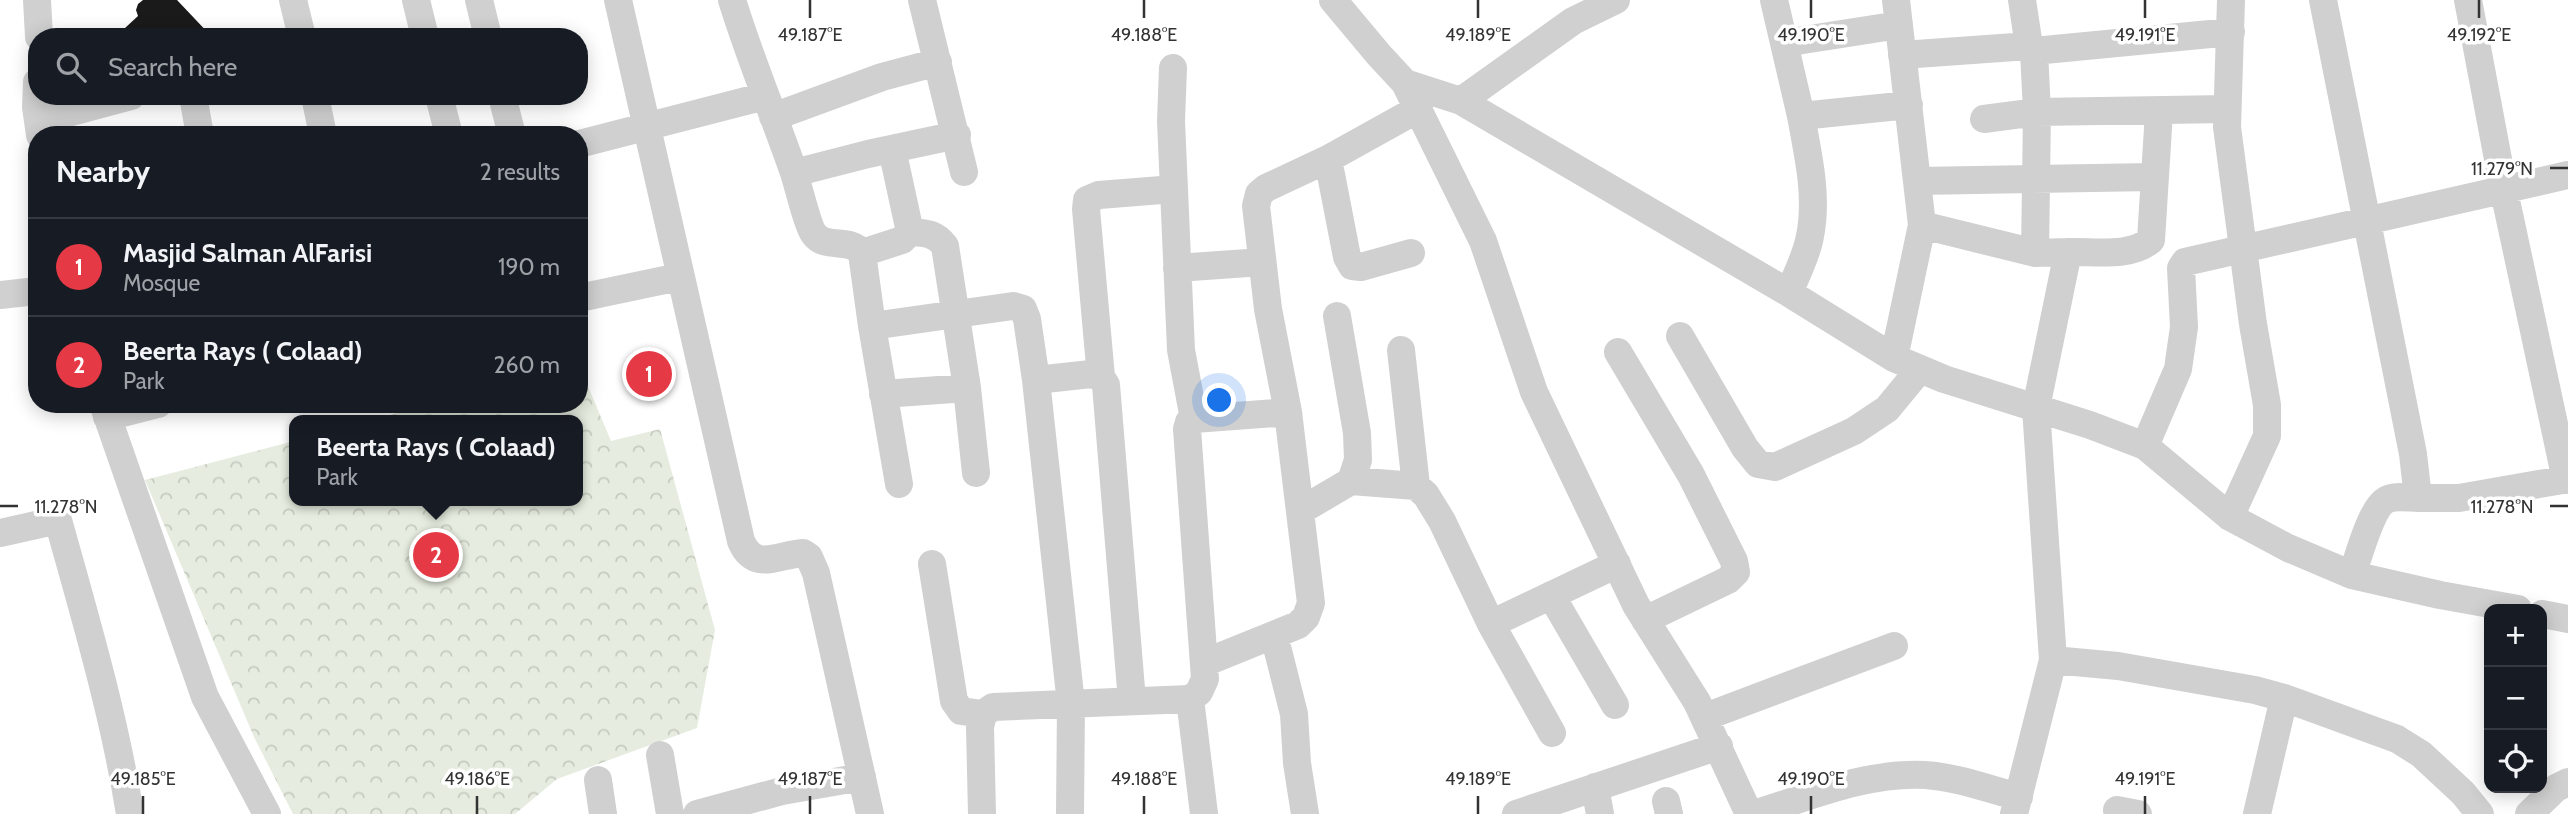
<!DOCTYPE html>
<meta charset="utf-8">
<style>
:root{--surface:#171b24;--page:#20242c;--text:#f1f3f6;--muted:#9ea1a6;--line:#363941;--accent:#e63946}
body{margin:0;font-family:Cabin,sans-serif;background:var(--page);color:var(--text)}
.controls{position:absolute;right:21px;bottom:21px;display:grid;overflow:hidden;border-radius:14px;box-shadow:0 4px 18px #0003}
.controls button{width:63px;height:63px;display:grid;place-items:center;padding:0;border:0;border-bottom:2px solid var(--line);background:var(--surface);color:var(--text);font:35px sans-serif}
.you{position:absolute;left:1220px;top:401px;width:24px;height:24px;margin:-18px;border:5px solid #fff;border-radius:50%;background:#1a73e8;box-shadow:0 0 0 10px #1a73e833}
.badge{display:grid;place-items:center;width:46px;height:46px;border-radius:50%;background:var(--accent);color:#fff;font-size:23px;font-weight:700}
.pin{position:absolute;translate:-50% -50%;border:4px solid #fff;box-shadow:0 2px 7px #0006}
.popup{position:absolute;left:289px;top:415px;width:294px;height:91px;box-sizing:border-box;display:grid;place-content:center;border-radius:14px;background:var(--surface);filter:drop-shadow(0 2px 5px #0005);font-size:23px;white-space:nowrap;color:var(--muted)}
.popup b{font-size:26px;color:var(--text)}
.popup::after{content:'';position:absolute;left:50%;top:100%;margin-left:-14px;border:14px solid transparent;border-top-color:var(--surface)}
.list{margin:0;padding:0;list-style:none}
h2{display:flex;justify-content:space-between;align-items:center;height:91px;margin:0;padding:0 28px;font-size:30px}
h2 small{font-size:23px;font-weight:400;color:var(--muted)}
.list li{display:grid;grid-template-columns:46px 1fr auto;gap:21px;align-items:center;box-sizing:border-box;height:98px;padding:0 28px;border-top:2px solid var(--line)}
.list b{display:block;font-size:26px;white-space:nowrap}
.list p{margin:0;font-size:23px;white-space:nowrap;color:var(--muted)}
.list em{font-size:23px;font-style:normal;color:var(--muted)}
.icon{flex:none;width:38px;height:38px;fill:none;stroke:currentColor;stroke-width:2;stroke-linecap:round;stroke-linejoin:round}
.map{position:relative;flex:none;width:2568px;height:814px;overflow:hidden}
.search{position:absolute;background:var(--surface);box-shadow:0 4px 18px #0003;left:28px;top:28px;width:560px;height:77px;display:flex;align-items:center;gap:18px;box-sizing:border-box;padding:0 24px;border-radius:28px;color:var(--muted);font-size:26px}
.panel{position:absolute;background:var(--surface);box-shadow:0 4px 18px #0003;left:28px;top:126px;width:560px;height:287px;border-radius:28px}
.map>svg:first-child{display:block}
</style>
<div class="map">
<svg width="2568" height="814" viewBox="0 0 2568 814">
<defs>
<pattern id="park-crowns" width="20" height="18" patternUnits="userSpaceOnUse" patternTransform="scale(1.75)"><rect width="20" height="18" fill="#e6ecdf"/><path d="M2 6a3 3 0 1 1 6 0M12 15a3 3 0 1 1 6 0" fill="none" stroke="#c6cbc0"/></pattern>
</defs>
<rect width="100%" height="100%" fill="#fff"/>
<path fill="url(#park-crowns)" d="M579 365 611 441 660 429 715 630 697 728 557 779 515 814H293L254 737 145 480 294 441V501H578V420H371L432 404H579Z"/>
<path fill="#1a1a1a" d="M143 0H177L212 37H133L125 28 138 16 136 10 138 4Z"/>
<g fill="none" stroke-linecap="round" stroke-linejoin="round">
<path stroke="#d0d0d0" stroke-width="28" d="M37 0 39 37
M293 0 302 37
M416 0 425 37
M479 0 488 37
M618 0 741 541C754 572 777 555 803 553L809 557 816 573 870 814
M732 0C750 59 774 115 794 173 798 185 808 227 814 234 825 250 851 237 862 253L872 326 899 484
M922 0 964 172
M1333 0 1379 55 1405 83 1483 241 1534 392 1636 605 1697 702 1749 814
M1774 0 1801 116
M2022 0 2029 46 2034 51 2037 112 2035 253
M2323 0 2413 454 2418 498C2409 498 2394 495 2386 500 2371 508 2358 559 2352 575
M2468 0 2504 191 2566 480
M1784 43 1899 25
M2034 51 2231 32
M1902 55 2029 46
M1173 68 1171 121 1181 350 1194 419
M37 82 36 107 40 135
M1405 83 1461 101 1789 293 1894 358 1944 379 2090 425 2145 446 2230 517 2288 548 2352 575 2440 595 2518 609
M193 96 200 135
M315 96 323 135
M439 96 449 135
M502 96 512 135
M1461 101 1573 21 1616 0
M773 117 882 77 938 62
M1984 119 2037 112 2227 109
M38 121 131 96
M579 144 765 96
M1328 159 1347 257 1352 266 1361 267 1411 253
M794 173 868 154 957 135
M1917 181 2154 177
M1922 225 2035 253 2068 252 2036 408 2053 660 2014 814
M910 232C926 233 935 233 945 246L967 388 976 473
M2068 252C2093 251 2131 258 2151 240L2159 112
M862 253 902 240 910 232 892 149
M1177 268 1262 262
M1789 293C1796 275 1807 255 1810 236 1818 196 1808 155 1801 116L1909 105
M0 295 37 291
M579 298 679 277
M872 326 1013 306 1023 309 1027 319 1036 380 1071 704 1070 814
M1680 336 1745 448 1758 464 1775 467 1854 431 1887 409 1920 369
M1401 350 1416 486
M1618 352 1691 475 1734 561 1736 572 1728 580 1645 620
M1894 358 1922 225 1896 0
M1101 377 1086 209 1087 200 1099 195 1174 189
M1036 380 1091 374 1101 377 1106 385 1132 701
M883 394 967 388
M103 404 205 697 267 814
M107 417 158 404
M2145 446 2178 369 2184 327 2181 268 2185 262 2568 175
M1351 481 1416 486 1426 495 1442 521 1491 624 1552 733
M2418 498H2459L2568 479
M1300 511 1351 481 1358 460 1357 433 1337 316
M2230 517 2267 436V405L2253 324 2227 127 2231 0
M0 533 58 520C85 617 114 714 130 814
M932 564 954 701 961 711 983 714
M1551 595 1615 705
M2542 614 2568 619
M1491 624 1617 564
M1274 635 1294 714 1297 763 1305 814
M2053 660 2118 666 2255 690 2284 698 2397 739 2421 754 2463 793 2480 814
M1204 663 1298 625 1306 617 1311 603 1288 412 1268 309 1256 206 1259 194 1266 188 1328 159 1418 109
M1190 699 1204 814
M1705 717 1894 646
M660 755 670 814
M598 780 603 814
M1595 787 1600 814
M1666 801 1669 814
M2117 810 2138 814
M697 814 782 791 862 777
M982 814 980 727 983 714 993 707 1190 699 1199 692 1205 679 1187 429 1189 422 1194 419 1288 412
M1516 814 1719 746
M1754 814C1809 797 1866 772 1925 775 1957 777 1988 789 2019 797
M2257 814 2284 698
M2529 814 2556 788 2568 782"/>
</g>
<path fill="none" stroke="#333" stroke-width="2.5" d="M810 0V18M1144 0V18M1478 0V18M1811 0V18M2145 0V18M2479 0V18M2550 168H2568M0 506H18M2550 506H2568M143 796V814M477 796V814M810 796V814M1144 796V814M1478 796V814M1811 796V814M2145 796V814"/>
<g font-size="18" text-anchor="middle" fill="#333" stroke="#fff" stroke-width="7" stroke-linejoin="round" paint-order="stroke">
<text x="810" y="41">49.187°E</text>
<text x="1144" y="41">49.188°E</text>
<text x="1478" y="41">49.189°E</text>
<text x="1811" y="41">49.190°E</text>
<text x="2145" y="41">49.191°E</text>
<text x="2479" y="41">49.192°E</text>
<text x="2502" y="175">11.279°N</text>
<text x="66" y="513">11.278°N</text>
<text x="2502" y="513">11.278°N</text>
<text x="143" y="785">49.185°E</text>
<text x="477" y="785">49.186°E</text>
<text x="810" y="785">49.187°E</text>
<text x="1144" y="785">49.188°E</text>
<text x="1478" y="785">49.189°E</text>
<text x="1811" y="785">49.190°E</text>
<text x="2145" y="785">49.191°E</text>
</g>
</svg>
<div class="controls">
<button>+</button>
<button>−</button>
<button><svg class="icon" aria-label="locate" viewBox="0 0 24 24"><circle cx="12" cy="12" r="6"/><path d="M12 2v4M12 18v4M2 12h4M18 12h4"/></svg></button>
</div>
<div class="you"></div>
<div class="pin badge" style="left:649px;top:374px">1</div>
<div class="pin badge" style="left:436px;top:555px">2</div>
<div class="popup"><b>Beerta Rays ( Colaad)</b>Park</div>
<div class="search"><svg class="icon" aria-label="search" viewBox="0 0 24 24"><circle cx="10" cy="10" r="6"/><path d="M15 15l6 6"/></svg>Search here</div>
<section class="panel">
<h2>Nearby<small>2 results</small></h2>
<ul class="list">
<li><span class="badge">1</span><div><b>Masjid Salman AlFarisi</b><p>Mosque</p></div><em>190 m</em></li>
<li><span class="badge">2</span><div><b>Beerta Rays ( Colaad)</b><p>Park</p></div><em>260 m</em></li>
</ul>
</section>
</div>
